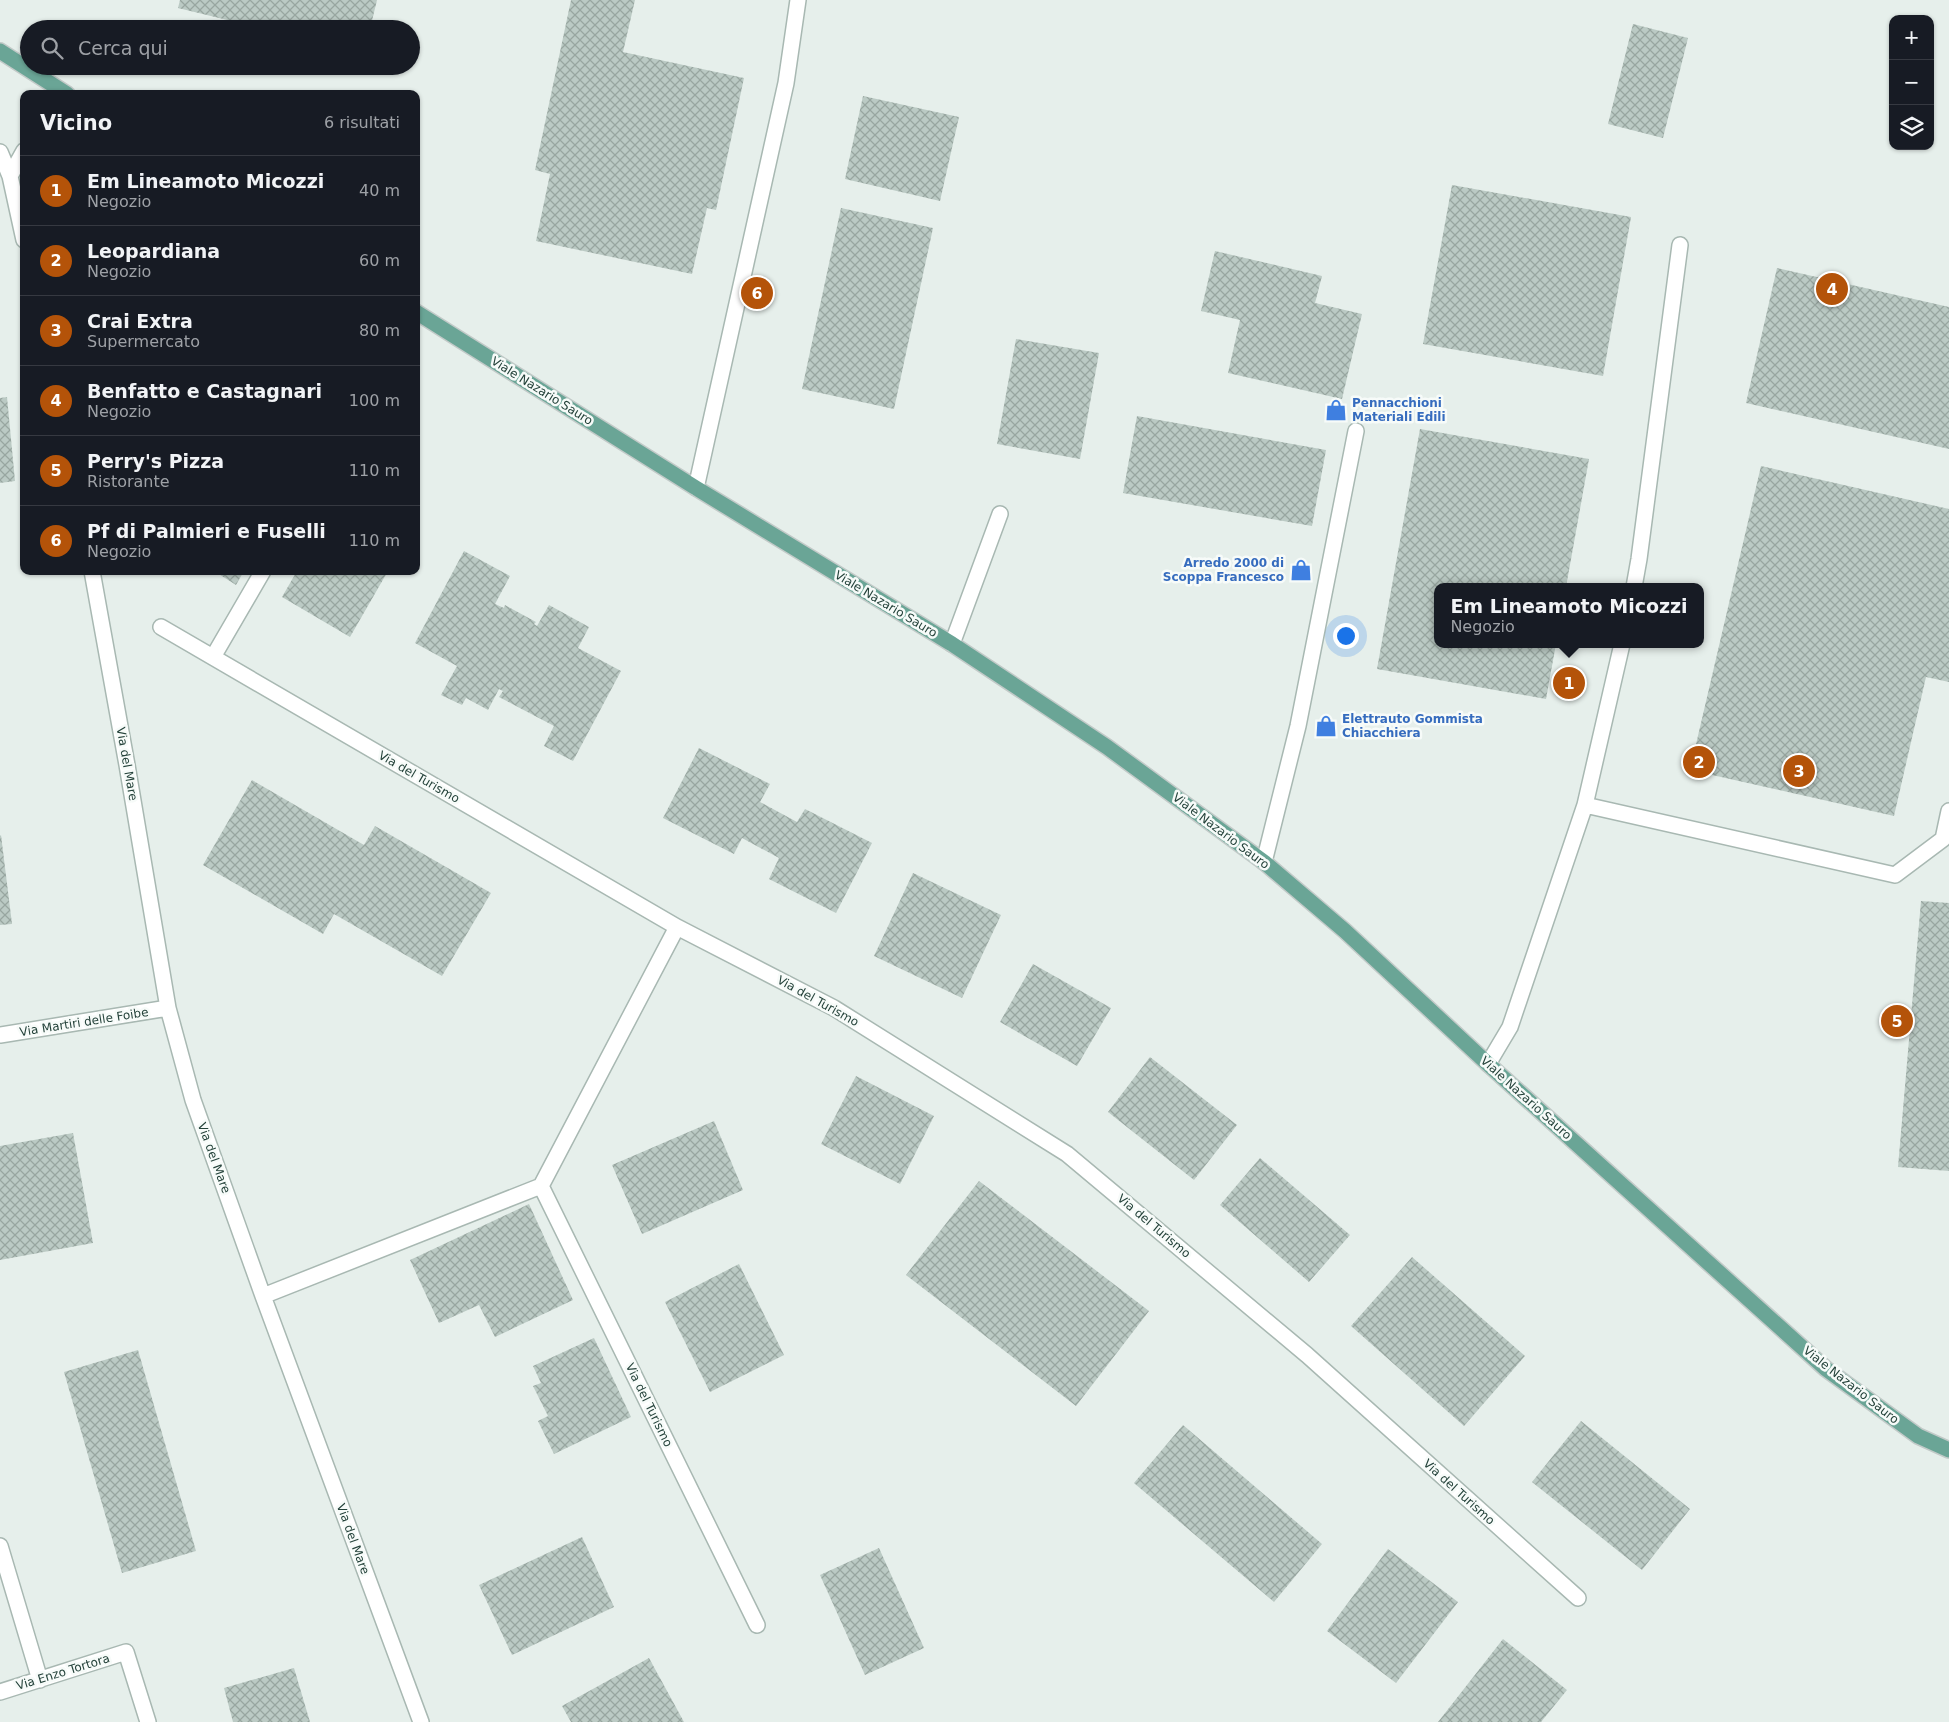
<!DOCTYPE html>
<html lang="it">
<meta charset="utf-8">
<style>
:root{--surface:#171b24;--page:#20242c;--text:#f1f3f6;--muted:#9ea1a6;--line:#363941;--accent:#b45309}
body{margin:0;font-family:"DejaVu Sans",sans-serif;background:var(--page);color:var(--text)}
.controls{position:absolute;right:15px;top:15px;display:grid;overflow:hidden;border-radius:10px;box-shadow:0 1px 4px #0004}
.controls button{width:45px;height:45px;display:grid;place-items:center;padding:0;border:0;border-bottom:1px solid var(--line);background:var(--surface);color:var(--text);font:25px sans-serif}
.you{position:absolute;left:1345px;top:635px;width:18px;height:18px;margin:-12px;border:4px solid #fff;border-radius:50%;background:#1a73e8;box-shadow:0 0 0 8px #1a73e833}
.badge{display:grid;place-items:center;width:32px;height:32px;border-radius:50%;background:var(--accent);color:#fff;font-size:16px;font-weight:700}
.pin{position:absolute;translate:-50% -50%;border:2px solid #fff;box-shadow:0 1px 5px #0006}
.popup{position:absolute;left:1434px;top:583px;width:270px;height:65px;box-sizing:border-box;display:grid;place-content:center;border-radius:10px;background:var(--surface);filter:drop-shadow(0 1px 4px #0005);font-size:16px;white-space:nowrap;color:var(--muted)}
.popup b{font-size:19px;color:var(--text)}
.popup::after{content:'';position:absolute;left:50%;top:100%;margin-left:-10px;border:10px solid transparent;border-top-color:var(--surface)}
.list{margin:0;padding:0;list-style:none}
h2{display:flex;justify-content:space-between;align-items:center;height:65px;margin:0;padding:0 20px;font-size:21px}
h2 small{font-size:16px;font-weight:400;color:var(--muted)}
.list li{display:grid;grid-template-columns:32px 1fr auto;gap:15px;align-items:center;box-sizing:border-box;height:70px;padding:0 20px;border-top:1px solid var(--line)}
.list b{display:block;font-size:19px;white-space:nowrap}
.list p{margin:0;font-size:16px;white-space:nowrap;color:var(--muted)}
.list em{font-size:16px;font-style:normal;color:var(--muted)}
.icon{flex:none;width:28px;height:28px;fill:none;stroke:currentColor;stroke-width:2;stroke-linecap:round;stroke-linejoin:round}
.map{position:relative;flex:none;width:1949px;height:1722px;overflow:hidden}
.search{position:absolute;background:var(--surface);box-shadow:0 1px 4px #0004;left:20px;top:20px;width:400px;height:55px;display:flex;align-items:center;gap:12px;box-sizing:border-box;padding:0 18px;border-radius:28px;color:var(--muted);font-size:19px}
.panel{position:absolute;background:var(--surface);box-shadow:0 1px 4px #0004;left:20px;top:90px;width:400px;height:485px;border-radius:10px}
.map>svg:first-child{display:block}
</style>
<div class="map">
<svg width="1949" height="1722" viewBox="0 0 1949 1722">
<defs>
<pattern id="building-cross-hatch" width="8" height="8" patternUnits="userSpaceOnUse" patternTransform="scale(1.25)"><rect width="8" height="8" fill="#bbcac4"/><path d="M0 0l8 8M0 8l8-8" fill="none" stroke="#98a6a0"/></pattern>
</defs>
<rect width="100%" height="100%" fill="#e6efeb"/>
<path fill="url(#building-cross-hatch)" d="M180 0H377L370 29H264L178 8Z
M571 0H635L623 52 744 78 716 210 707 208 692 274 536 241 550 174 535 170Z
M1633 24 1688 38 1663 138 1608 124Z
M863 96 959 117 940 201 845 179Z
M1452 185 1631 217 1603 376 1423 344Z
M841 208 933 228 894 409 802 389Z
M1215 251 1322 276 1315 303 1362 314 1342 399 1228 373 1240 320 1201 311Z
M1777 268 1949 307V449L1746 403Z
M1016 339 1099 353 1080 459 997 444Z
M7 397 15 481 0 483V398Z
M1137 416 1326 450 1312 526 1123 493Z
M1420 429 1589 459 1566 587H1438V644H1556L1546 699 1377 669Z
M1761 466 1949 509V682L1926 677 1894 816 1690 770Z
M464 551 510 576 495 604 504 608 505 605 536 622 534 624 537 626 549 605 589 627 578 648 621 671 573 761 544 746 554 726 499 697 503 691 499 689 488 710 466 698 462 705 441 695 457 666 415 643Z
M214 571H244L236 585Z
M297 571H388L350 637 282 597Z
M699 748 770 784 760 802 797 822 805 809 872 843 836 913 769 879 779 858 742 838 734 854 663 818Z
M252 780 364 845 375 826 491 893 442 976 334 914 323 934 203 865Z
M1 835 12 924 0 925V836Z
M913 873 1001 915 962 998 874 956Z
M1921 901 1949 903V1171L1898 1167Z
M1033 964 1111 1008 1077 1066 1000 1022Z
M1150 1057 1237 1125 1194 1180 1108 1112Z
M856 1076 934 1116 900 1184 821 1144Z
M714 1121 743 1190 642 1234 612 1165Z
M73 1133 93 1243 0 1260V1146Z
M1260 1158 1350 1235 1309 1282 1220 1205Z
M979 1181 1149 1311 1076 1406 906 1275Z
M529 1204 573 1300 495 1337 479 1305 439 1323 410 1260Z
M1412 1257 1525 1356 1464 1426 1351 1326Z
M739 1264 784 1355 710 1392 665 1302Z
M594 1338 631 1417 554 1454 538 1421 548 1416 533 1386 541 1383 533 1366Z
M138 1350 196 1551 122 1573 64 1372Z
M1581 1421 1690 1509 1642 1570 1532 1482Z
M1183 1425 1322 1544 1274 1602 1134 1483Z
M582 1537 614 1607 512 1655 479 1585Z
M879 1548 924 1648 865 1675 820 1575Z
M1388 1549 1458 1602 1396 1683 1327 1631Z
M1503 1639 1567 1690 1541 1722H1438Z
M649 1658 684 1722H571L562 1706Z
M294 1668 310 1722H233L224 1688Z"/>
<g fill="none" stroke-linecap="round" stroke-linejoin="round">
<g stroke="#a8b8b2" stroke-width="18">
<path id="minor" d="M0 152 10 176 24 240
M10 176 24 151
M696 488 786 83 798 0
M92 571 127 765 168 1008 193 1100 263 1296 421 1722
M1634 587 1639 559 1680 245
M161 627 677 927 834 1008 1067 1154 1307 1355 1578 1598
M952 644 1000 514
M213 657 263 571
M1585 805 1895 875 1943 839 1949 811
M1264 862 1298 726 1356 431
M0 1035 168 1008
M1488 1064 1510 1027 1585 805 1622 644
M541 1186 757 1625
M263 1296 541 1186 677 927
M0 1546 40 1680
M0 1692 126 1652 148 1722"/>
</g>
<g stroke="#c2cac8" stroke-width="18">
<path id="major" d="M0 51 67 94
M416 312 696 488 952 644 1107 747 1264 862 1345 931 1488 1064 1826 1369 1918 1436 1949 1450"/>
</g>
<use href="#minor" stroke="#fff" stroke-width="15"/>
<use href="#major" stroke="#6aa596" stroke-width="15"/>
</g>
<defs>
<g id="shop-bare" transform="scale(1.725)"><path d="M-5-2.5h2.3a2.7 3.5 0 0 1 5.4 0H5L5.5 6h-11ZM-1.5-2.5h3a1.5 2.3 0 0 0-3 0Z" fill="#3f7fe0" stroke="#f7fbf9" stroke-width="2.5" paint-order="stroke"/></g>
</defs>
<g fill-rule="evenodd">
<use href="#shop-bare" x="1336" y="410"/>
<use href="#shop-bare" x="1301" y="570"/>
<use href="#shop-bare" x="1326" y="726"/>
</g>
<g text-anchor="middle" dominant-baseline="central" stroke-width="5" stroke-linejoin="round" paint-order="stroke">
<g font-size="12" fill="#24423a" stroke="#f7fbf9">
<text transform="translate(542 391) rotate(32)">Viale Nazario Sauro</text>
<text transform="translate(886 604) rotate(31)">Viale Nazario Sauro</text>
<text transform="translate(127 764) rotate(80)">Via del Mare</text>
<text transform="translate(419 777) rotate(30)">Via del Turismo</text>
<text transform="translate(1221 831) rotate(37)">Viale Nazario Sauro</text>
<text transform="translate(818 1001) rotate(29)">Via del Turismo</text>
<text transform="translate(84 1022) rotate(-9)">Via Martiri delle Foibe</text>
<text transform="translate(1526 1098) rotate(42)">Viale Nazario Sauro</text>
<text transform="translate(214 1158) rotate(70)">Via del Mare</text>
<text transform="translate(1154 1226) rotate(40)">Via del Turismo</text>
<text transform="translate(1851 1385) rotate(38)">Viale Nazario Sauro</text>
<text transform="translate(649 1405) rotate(64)">Via del Turismo</text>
<text transform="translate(1459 1492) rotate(42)">Via del Turismo</text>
<text transform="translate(353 1539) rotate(70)">Via del Mare</text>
<text transform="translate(63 1672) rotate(-17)">Via Enzo Tortora</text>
</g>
<g font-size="12" font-weight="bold" fill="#366cbe" stroke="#f7fbf9" text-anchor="start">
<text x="1352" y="403">Pennacchioni<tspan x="1352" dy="14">Materiali Edili</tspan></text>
<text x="1284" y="563" text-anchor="end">Arredo 2000 di<tspan x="1284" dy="14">Scoppa Francesco</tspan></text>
<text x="1342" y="719">Elettrauto Gommista<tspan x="1342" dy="14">Chiacchiera</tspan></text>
</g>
</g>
</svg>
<div class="controls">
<button>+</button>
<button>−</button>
<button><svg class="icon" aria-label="layers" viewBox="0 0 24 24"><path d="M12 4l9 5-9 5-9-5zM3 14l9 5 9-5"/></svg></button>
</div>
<div class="you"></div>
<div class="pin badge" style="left:1569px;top:683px">1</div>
<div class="popup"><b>Em Lineamoto Micozzi</b>Negozio</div>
<div class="pin badge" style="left:1699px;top:762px">2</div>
<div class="pin badge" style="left:1799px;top:771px">3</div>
<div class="pin badge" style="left:1832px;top:289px">4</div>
<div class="pin badge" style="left:1897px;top:1021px">5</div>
<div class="pin badge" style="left:757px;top:293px">6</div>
<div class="search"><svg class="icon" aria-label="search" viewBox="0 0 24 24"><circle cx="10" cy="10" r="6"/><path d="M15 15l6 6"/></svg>Cerca qui</div>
<section class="panel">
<h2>Vicino<small>6 risultati</small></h2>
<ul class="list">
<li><span class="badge">1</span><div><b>Em Lineamoto Micozzi</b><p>Negozio</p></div><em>40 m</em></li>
<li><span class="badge">2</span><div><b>Leopardiana</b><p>Negozio</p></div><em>60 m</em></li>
<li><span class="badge">3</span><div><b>Crai Extra</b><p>Supermercato</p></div><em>80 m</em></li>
<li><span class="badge">4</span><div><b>Benfatto e Castagnari</b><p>Negozio</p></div><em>100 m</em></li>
<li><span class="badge">5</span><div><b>Perry's Pizza</b><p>Ristorante</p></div><em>110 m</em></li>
<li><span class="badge">6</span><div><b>Pf di Palmieri e Fuselli</b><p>Negozio</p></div><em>110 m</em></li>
</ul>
</section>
</div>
